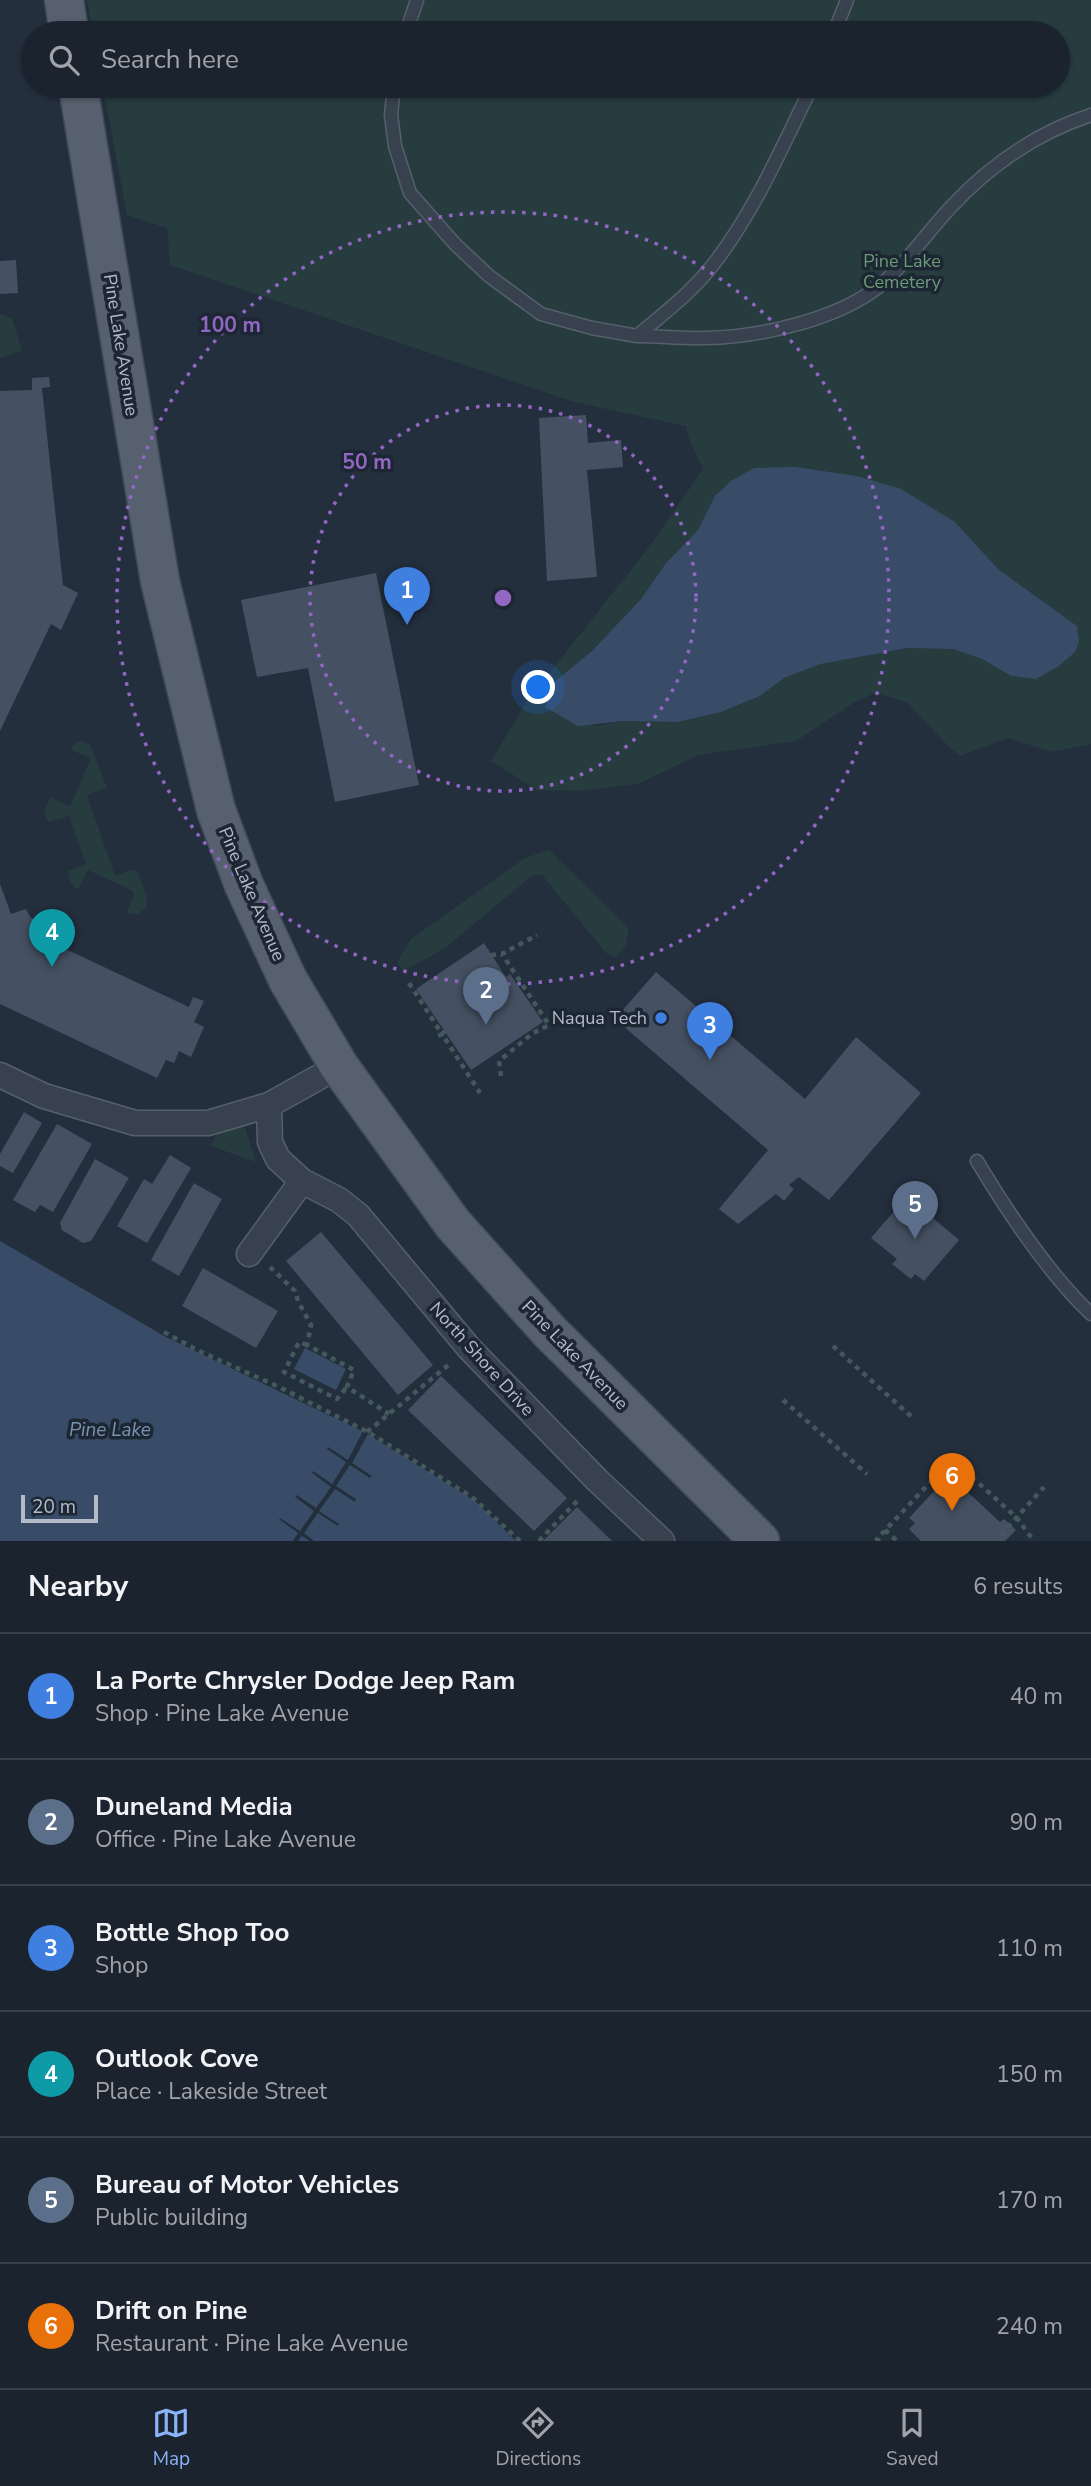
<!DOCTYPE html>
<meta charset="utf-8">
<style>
:root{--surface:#1b232e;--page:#282f3a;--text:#f1f3f6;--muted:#a0a4aa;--line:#39404a;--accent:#8ab4f8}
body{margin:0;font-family:"Nunito Sans",sans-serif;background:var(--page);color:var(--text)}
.scale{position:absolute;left:21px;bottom:18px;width:77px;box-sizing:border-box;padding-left:7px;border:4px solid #b4bcc9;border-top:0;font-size:19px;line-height:24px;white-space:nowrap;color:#b4bcc9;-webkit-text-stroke:5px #1d2633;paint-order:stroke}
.you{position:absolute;left:539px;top:688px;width:24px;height:24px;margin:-18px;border:5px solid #fff;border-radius:50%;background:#1a73e8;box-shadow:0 0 0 10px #1a73e833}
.badge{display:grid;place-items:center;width:46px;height:46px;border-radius:50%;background:var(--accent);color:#fff;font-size:23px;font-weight:700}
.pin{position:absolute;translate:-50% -58px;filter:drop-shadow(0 2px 4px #0008)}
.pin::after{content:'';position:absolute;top:37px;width:24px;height:21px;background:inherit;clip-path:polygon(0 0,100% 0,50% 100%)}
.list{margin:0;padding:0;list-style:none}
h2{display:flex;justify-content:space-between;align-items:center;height:91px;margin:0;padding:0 28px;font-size:30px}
h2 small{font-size:23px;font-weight:400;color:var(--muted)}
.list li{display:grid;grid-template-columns:46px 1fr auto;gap:21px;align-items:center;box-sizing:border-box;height:126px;padding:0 28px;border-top:2px solid var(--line)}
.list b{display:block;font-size:26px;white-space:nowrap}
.list p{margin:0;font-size:23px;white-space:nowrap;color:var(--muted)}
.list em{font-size:23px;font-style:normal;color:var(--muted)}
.icon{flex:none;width:38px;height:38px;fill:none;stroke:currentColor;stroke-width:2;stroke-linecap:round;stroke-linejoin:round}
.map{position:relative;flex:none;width:1091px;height:1541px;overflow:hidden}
.search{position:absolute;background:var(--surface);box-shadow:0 2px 5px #0004;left:21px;right:21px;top:21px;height:77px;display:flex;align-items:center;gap:18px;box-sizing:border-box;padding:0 24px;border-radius:38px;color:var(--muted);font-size:26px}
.sheet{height:847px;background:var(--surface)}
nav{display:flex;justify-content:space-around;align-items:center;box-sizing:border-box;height:98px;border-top:2px solid var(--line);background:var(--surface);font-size:19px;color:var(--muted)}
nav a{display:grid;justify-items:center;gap:4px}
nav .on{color:var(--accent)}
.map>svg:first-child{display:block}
</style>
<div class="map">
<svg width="1091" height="1541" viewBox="0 0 1091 1541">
<rect width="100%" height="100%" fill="#242f3e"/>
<path fill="#263c3f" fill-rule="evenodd" d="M87 0H1091V744L1052 752 1008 738 960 756 948 746 907 702 875 693 855 702 796 741 698 755 638 784 579 791 537 790 491 761 527 701 647 550 703 469 690 442 686 426 574 402 170 265 167 228 127 215 103 86H1058V33H93ZM715 496 955 522 998 569 1077 626 1075 652 1059 666 1036 679 1011 676 982 659 953 649 907 648 821 664 784 678 760 696 721 712 678 722 623 721 596 726 554 682 592 651 641 599 666 563 698 530Z
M0 314 12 318 22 351 0 358Z
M82 741 90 744 107 788 87 795 115 876 132 870 137 871 147 897 146 908 137 915 126 913 134 896 133 891 88 870 79 888H75L70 882 68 871 86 864 69 816 48 822 44 811 51 797 70 807 91 758 71 750 75 743Z
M549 850 629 928 625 947 615 957 606 953 542 875H533L445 948 404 971 397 962 411 939 525 858Z
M245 1127 256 1162 211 1146 219 1128Z"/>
<path fill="#394c67" d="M795 467 857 476 901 489 955 522 998 569 1077 626 1079 641 1075 652 1059 666 1036 679 1011 676 982 659 953 649 907 648 821 664 784 678 760 696 721 712 678 722 623 721 578 726 545 707 554 682 592 651 641 599 666 563 698 530 715 496 731 481 754 468Z
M0 1241 166 1337 366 1433 475 1501 516 1541H0Z
M305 1348 346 1369 336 1390 294 1369Z"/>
<path fill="#242f3e" d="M363 1431 368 1434 352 1463 372 1476 370 1478 350 1465 336 1486 356 1499 355 1502 335 1489 319 1511 339 1524 338 1526 318 1513 304 1533 314 1541H310L302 1536 298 1541H293L298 1533 279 1519 280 1518 300 1531 314 1511 295 1497 297 1495 316 1508 331 1487 312 1473 313 1471 332 1484 346 1462 327 1449 328 1447 348 1460Z"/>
<path fill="#455162" d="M16 260 18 293 0 294V261Z
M49 377 50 387 42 388 63 585 78 593 61 630 51 624 0 731V391L32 390V378Z
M586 415 588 443 621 440 623 467 587 470 597 577 547 581 539 418Z
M376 573 419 785 335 802 308 668 257 677 241 600Z
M0 884 11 914 26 909 30 917 46 925 40 937 189 1007 193 997 204 1001 194 1022 204 1027 191 1057 179 1051 174 1063 166 1060 157 1078 0 1004Z
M484 943 506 977 510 974 543 1022 471 1070 416 989Z
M656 972 805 1099 856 1037 921 1093 829 1200 799 1177 789 1185 794 1189 784 1201 776 1194 738 1224 719 1209 768 1150 615 1019Z
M24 1112 42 1123 13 1173 0 1166V1154Z
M57 1124 92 1144 53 1212 40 1205 35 1212 13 1200Z
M170 1155 191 1168 147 1243 117 1226 144 1179 152 1184Z
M95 1159 129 1178 91 1241 83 1243 62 1230 60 1223Z
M194 1183 222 1199 179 1276 151 1260Z
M907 1196 959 1240 924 1281 915 1274 911 1279 892 1264 897 1259 871 1238Z
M321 1232 433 1365 398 1395 286 1261Z
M203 1268 278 1311 256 1348 182 1306Z
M441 1376 567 1498 534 1531 408 1410Z
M949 1468 963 1481 960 1485 1000 1522 1004 1519 1016 1530 1005 1541H921L909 1529 915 1523 909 1518 936 1489 943 1496 948 1490 937 1480Z
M577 1507 612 1541H543Z"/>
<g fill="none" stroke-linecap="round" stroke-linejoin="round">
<g stroke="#565f6c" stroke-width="15">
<path id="lane" d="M406 33 417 0
M834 33 847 0
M394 86 391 115 395 146 410 193 455 244 489 276 541 314 592 328 637 336
M812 86C782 147 754 213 712 266 691 293 663 314 637 336 659 336 683 339 706 338 759 337 836 320 878 287 905 265 926 234 950 208 989 166 1036 133 1091 115
M977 1161C1007 1211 1048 1273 1091 1314"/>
</g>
<g stroke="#565f6c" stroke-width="27">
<path id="street" d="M0 1075 44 1096 135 1123H208L269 1105 339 1066
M269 1105 270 1142 278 1159 302 1181 339 1200 358 1215 469 1348 597 1480 662 1541
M249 1254 302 1181"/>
</g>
<g stroke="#414a57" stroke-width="41">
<path id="primary" d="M64 0 69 33
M78 86 160 581 216 810 244 885 288 980 339 1066 453 1224 550 1332 760 1541"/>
</g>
<path stroke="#44595c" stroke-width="4.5" stroke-dasharray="5 5" stroke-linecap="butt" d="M491 955 502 954 537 935
M409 983 442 1034 438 1036
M445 1031 442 1034 480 1093
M501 1076 499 1061 533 1033 549 1025 502 954
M270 1267 295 1291 298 1301 311 1325 307 1345 354 1370 347 1387 389 1414
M164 1332 199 1351 279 1387 368 1432 472 1497 520 1541
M307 1345 299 1342 284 1372 337 1399 347 1387
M833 1346 913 1418
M783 1400 867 1474
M367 1432 452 1362
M885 1530 897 1541
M1001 1535 1044 1487
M539 1541 580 1498
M880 1541 877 1539 952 1459 1017 1518 1034 1541"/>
<use href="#lane" stroke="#38414e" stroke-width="12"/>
<use href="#street" stroke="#38414e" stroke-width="24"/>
<use href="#primary" stroke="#56606e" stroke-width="38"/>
</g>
<g fill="none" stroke="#9266c3" stroke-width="3.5" stroke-dasharray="3.5 7">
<circle cx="503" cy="598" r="193"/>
<circle cx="503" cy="598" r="386"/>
</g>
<circle fill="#3f7fe0" stroke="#1d2633" stroke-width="2.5" cx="661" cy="1018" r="7"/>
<g text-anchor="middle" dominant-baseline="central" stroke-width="7" stroke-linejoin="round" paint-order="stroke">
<g font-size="18" fill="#6b9a76" stroke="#1d2633">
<text x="902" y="261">Pine Lake<tspan x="902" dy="21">Cemetery</tspan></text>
</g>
<g font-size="18" fill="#b4bcc9" stroke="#1d2633">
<text transform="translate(121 345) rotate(81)">Pine Lake Avenue</text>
<text transform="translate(252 894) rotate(67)">Pine Lake Avenue</text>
<text transform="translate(575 1355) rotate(46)">Pine Lake Avenue</text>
<text transform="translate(482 1359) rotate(48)">North Shore Drive</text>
</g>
<g font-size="18" fill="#b4bcc9" stroke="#1d2633" text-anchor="end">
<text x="647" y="1018">Naqua Tech</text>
</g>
<g font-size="19" font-style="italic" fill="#7c92b1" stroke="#1d2633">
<text x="110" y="1430">Pine Lake</text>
</g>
</g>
<circle cx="503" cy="598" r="10" fill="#9266c3" stroke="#1d2633" stroke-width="3.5"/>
<g font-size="21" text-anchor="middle" font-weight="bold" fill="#9266c3" stroke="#1d2633" stroke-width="7" stroke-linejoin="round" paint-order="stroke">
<text x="230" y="332">100 m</text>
<text x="367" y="469">50 m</text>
</g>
</svg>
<div class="scale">20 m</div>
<div class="you"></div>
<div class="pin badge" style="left:407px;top:625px;background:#3f7fe0">1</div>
<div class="pin badge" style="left:486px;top:1025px;background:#5c6f8a">2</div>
<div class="pin badge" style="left:710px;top:1060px;background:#3f7fe0">3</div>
<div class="pin badge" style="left:52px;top:967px;background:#0f9aa8">4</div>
<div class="pin badge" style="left:915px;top:1239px;background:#5c6f8a">5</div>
<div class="pin badge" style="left:952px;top:1511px;background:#e8710a">6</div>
<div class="search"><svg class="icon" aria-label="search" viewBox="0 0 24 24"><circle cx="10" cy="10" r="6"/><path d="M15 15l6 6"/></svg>Search here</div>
</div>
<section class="sheet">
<h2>Nearby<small>6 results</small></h2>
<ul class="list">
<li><span class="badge" style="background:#3f7fe0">1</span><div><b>La Porte Chrysler Dodge Jeep Ram</b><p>Shop · Pine Lake Avenue</p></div><em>40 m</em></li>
<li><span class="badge" style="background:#5c6f8a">2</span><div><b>Duneland Media</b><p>Office · Pine Lake Avenue</p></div><em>90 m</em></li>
<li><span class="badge" style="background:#3f7fe0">3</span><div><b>Bottle Shop Too</b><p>Shop</p></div><em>110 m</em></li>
<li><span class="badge" style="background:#0f9aa8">4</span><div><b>Outlook Cove</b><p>Place · Lakeside Street</p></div><em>150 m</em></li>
<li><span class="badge" style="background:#5c6f8a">5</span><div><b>Bureau of Motor Vehicles</b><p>Public building</p></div><em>170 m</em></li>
<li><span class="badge" style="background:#e8710a">6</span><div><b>Drift on Pine</b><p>Restaurant · Pine Lake Avenue</p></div><em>240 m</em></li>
</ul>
</section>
<nav>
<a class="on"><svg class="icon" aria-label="map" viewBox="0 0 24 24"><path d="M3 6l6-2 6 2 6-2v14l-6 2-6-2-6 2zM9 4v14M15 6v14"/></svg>Map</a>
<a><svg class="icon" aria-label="directions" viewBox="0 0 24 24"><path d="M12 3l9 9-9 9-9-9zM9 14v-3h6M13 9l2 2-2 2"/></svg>Directions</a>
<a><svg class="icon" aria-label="saved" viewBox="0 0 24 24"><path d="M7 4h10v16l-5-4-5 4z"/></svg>Saved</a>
</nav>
